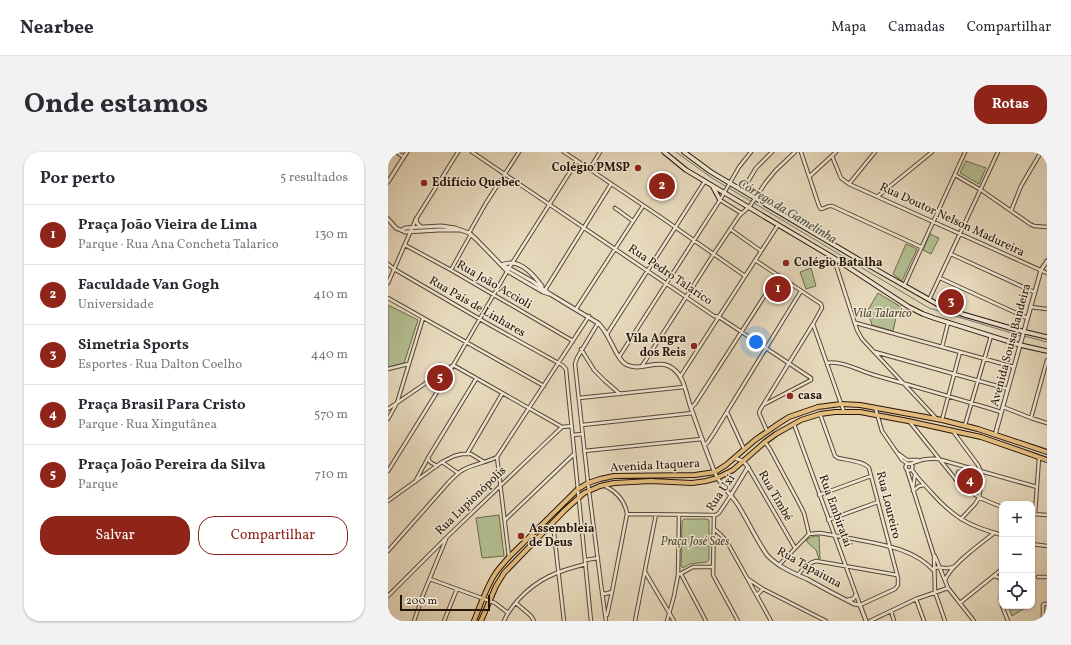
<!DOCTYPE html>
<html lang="pt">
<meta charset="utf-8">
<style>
:root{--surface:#fff;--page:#f2f2f3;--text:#2b2b33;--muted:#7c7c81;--line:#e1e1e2;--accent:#8f2418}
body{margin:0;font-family:Vollkorn,serif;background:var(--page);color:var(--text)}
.controls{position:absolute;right:12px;bottom:12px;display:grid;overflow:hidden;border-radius:8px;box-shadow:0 1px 3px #0004}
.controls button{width:36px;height:36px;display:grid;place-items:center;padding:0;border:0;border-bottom:1px solid var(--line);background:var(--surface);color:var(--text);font:20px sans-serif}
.scale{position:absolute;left:12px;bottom:10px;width:90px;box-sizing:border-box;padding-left:4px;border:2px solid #261509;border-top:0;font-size:11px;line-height:14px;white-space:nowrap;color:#261509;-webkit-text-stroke:3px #efe6d3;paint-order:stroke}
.you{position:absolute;left:368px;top:190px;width:14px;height:14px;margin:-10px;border:3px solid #fff;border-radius:50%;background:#1a73e8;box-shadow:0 0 0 6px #1a73e833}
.badge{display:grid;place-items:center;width:26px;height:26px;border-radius:50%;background:var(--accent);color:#fff;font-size:13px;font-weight:700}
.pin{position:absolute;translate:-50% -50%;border:2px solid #fff;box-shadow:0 1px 4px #0006}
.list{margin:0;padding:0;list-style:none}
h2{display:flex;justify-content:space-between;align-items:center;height:52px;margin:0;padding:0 16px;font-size:17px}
h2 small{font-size:13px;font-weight:400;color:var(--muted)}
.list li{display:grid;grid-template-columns:26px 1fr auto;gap:12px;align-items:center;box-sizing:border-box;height:60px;padding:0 16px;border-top:1px solid var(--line)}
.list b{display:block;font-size:15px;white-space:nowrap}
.list p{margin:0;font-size:13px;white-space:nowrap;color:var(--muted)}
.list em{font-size:13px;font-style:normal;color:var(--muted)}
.actions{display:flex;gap:8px;padding:12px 16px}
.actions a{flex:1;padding:9px 0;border:1px solid var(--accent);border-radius:16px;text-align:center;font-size:14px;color:var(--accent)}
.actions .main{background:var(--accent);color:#fff}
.icon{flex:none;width:22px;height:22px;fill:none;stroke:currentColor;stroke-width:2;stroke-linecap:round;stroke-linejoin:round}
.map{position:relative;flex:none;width:659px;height:469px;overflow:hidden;border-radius:16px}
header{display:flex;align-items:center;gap:24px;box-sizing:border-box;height:56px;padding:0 20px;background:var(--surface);border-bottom:1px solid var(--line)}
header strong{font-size:19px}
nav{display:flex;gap:22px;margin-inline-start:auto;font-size:14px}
.intro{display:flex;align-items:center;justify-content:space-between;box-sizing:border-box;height:96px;padding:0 24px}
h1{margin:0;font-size:28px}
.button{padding:10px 18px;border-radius:16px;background:var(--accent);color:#fff;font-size:14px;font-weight:700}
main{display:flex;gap:24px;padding:0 24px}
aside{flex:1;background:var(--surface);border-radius:16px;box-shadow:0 1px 3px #0004}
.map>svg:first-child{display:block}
</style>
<header>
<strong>Nearbee</strong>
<nav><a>Mapa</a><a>Camadas</a><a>Compartilhar</a></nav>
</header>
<div class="intro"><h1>Onde estamos</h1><a class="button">Rotas</a></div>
<main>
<aside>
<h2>Por perto<small>5 resultados</small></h2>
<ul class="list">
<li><span class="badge">1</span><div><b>Praça João Vieira de Lima</b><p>Parque · Rua Ana Concheta Talarico</p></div><em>130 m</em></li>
<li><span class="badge">2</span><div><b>Faculdade Van Gogh</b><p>Universidade</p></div><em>410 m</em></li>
<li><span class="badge">3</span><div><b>Simetria Sports</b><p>Esportes · Rua Dalton Coelho</p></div><em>440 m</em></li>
<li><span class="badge">4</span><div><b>Praça Brasil Para Cristo</b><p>Parque · Rua Xingutânea</p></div><em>570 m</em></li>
<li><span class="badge">5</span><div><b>Praça João Pereira da Silva</b><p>Parque</p></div><em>710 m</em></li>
</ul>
<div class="actions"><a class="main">Salvar</a><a>Compartilhar</a></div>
</aside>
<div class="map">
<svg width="659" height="469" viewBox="0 0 659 469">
<rect width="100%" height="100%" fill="#e6d8bb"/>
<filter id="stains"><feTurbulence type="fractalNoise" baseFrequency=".005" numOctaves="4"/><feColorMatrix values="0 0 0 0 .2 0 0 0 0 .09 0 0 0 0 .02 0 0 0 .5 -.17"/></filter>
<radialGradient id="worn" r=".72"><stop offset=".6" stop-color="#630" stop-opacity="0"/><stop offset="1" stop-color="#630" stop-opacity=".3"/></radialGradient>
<path fill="#b3bf92" stroke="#6c6a4e" d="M578 9 598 16 591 32 572 21Z
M542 82 551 86 543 102 535 98Z
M518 92 529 97 514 129 505 122Z
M423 116 428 134 418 137 412 120Z
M391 128 398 133 391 144 388 142 385 146 381 144Z
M490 141 513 155 509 161 505 179 484 173 480 161V158Z
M0 153 30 168 16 211 0 215Z
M569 318H574L589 324 587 338C580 336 572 328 568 322Z
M111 363 116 404 94 406 88 366Z
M296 367H318L321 368V408L319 410 302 412 295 416 293 414 294 369Z
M427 384H431L432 407H431L428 398 418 389 421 386Z
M620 454H640L624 464Z"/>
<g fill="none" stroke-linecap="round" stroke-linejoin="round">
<path stroke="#69776f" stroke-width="1" d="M288 0 324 26 541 156 633 184
M636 184 659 190"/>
<g stroke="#564636" stroke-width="4.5">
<path id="minor" d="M8 0 16 5
M84 0 326 164 331 165 423 226V228L375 253
M176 0 274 66 357 124
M413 0 431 54 433 57C437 57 439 53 444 54L533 95
M444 4 453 26 461 32 659 121
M201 18 212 0
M567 23 593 38 642 72 646 74 659 75
M422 24 448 0
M461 32 487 0
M355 38 368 16 384 0
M490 44 544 0
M332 48 353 61
M227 56 245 69
M623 59 633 34 653 0
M342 77 373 99
M81 81 98 51 131 0
M17 93 63 118 185 189
M563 102 646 140
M446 107 469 178 474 187 548 266
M367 108 433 152 434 156 425 172 372 258 371 261 379 279
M0 112 6 117 102 173 174 213 178 217 179 228 203 469
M63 118 83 82
M552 126 639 166
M0 131 28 67 70 0
M516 134 577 0
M157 138 223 32
M0 146 156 234
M541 148 610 0
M642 155 659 157
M188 157 255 54
M210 171 189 206 187 212 200 331 214 440 218 469
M468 171 626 215
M425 172 456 260
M219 182 317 29
M554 195 560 171
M193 197 206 218 217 229 232 242
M487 200 620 237
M231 205 332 48 351 15 363 0
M439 211C453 208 472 219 486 223 528 235 571 247 613 260
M65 213 174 275
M254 214 325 103 351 64 362 54 378 30 388 18 407 0
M0 217 20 212
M292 225 390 73
M40 231C46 230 48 233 48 240
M191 246 296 235
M487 255 494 279 514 308 520 312
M615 255 643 266 659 271
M303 256 307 252 390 123
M0 257 54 220 64 214
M339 260 356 297
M643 266 659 208
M0 267 9 251 35 166
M554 268 572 200
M521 269 569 329C584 343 595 348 614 355
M406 272 472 453 507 437 510 433V426L481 316C476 309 458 308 450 306L447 304 432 262
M194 273 305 261
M577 273 603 184
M564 278 590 313 593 320 594 325 591 346 587 352 573 367
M185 283 194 282
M377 290 382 297 412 353 416 361 421 382
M317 293 320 290 326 281 413 139
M196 299 314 287
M79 302 114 242
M511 302 519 308H530
M109 305 121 405
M40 306 42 310 49 314
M54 310 70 321
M517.5 315a3.5 3.5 0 1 1 7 0a3.5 3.5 0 1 1-7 0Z
M522 312C533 308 538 306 550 307L649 335
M360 315 407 396
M519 318 546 404 547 440 557 469
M524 318C529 325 535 332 542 339 565 365 580 374 614 383
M0 319 59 224 121 116 189 9
M27 330 40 306 88 227
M217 334C229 340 237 348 239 362L224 440 219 463
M525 336 527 322
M525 339 531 334 536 333
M431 343 483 324
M0 349 54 310 66 304 74 302H83L96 310
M239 362 328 363 331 361 343 343
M644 362 659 363
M647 362 651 306
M326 363 325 423 350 469
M117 368 186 302
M440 368 490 350
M165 372 176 469
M326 377 333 383 339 390 383 469
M644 392 659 394
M0 399 61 330C65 326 69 322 73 319 84 312 98 311 109 305L201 164
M547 404 560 436 586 469
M198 408 210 406
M391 413 419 384 421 382 432 381C443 383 455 385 466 387 493 392 527 397 546 419
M546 416C552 414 558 418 565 415
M257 420 286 469
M293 422 318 469
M290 423 291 363
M410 423C415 416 420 411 428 409L509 423
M606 424 610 425 614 428
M650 425H659
M42 427 107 451 120 461
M360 427 375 437 438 469
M557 429C560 415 594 391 606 381
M614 431 613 447 614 453
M214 440 217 442 224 440
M369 443 375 437
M0 444 60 384 155 293 174 275 184 274
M528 447 536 469
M128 451 143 464 146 469
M572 451 614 417
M614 454 620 469
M503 459 506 469
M26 469 35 443 58 387
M56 469 69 437
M116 469C119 461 125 454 130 448 150 426 170 419 198 412
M247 469 268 362
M279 469 286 444 290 423 305 415H325
M482 469 528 447 560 436
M655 469V453L656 452H659"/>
</g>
<g stroke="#564636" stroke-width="5">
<path id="tertiary" d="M0 30 19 0
M0 67 8 76 17 80 51 78H71
M28 67 29 71 32 74
M14 78 17 76 53 74 67 76 81 81 88 87 119 119 155 140 161 142
M113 113 121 116 144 129 162 142 210 171C222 181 227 207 239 213 257 221 275 200 292 224 297 232 299 244 302 253 310 276 318 299 327 321 332 333 343 342 350 353 360 369 368 387 379 403 389 414 405 421 419 427 435 436 450 444 466 452L472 453 478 469
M113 113C116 112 120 111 123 111 136 111 147 125 154 134
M607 283 653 118 659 109
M343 343 360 315 355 309 347 306
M460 448 465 447 468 443"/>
</g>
<g stroke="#261509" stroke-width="5.5">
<path id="secondary" d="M276 0 298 18 446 106 521 155 535 162 546 166 632 193 659 199
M296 0 323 20 480 113 549 152 574 162 629 178 659 185
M325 35 332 48"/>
</g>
<g stroke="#261509" stroke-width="6">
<path id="primary" d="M86 469C92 454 98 436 107 422 111 416 116 411 121 405L190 337 200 331 212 327 226 324 307 323 327 320 338 313 367 288 390 272 401 265 430 255 453 252 472 253 554 268 590 277 659 300
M93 469 108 434 116 421 177 358 196 341 212 334 226 331 263 329 304 331 318 329 329 326 345 318 377 290 388 282 413 268 432 262 447 260H472L520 269 593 285 659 308"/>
</g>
<use href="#minor" stroke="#efe6d3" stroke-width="2.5"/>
<use href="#tertiary" stroke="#efe6d3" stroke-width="3"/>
<use href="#secondary" stroke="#efe6d3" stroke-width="3.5"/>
<use href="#primary" stroke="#e3bc7e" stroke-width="4"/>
</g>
<g fill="#8f2418" stroke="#efe6d3" stroke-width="1.5">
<circle cx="250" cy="16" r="4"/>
<circle cx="36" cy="31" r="4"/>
<circle cx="398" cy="111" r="4"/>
<circle cx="306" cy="194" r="4"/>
<circle cx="402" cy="244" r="4"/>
<circle cx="133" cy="384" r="4"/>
</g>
<g text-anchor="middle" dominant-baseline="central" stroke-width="3" stroke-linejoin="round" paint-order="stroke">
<g font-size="12" font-weight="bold" fill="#261509" stroke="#efe6d3" text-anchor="start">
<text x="242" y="16" text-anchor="end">Colégio PMSP</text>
<text x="44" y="31">Edifício Quebec</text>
<text x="406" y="111">Colégio Batalha</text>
<text x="298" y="187" text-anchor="end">Vila Angra<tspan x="298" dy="14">dos Reis</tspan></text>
<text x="410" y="244">casa</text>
<text x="141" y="377">Assembleia<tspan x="141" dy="14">de Deus</tspan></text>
</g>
<g font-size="12" fill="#261509" stroke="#efe6d3">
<text transform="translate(564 68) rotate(25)">Rua Doutor Nelson Madureira</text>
<text transform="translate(282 123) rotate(34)">Rua Pedro Talarico</text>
<text transform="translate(106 133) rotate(30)">Rua João Accioli</text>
<text transform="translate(89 155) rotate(30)">Rua Pais de Linhares</text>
<text transform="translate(623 193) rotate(-75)">Avenida Sousa Bandeira</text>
<text transform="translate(267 314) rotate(-3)">Avenida Itaquera</text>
<text transform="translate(333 341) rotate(-56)">Rua Uxi</text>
<text transform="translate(387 344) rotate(60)">Rua Timbé</text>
<text transform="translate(83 349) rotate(-44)">Rua Lupionópolis</text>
<text transform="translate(500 353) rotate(76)">Rua Loureiro</text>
<text transform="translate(447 359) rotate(70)">Rua Embirataí</text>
<text transform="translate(421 416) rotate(29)">Rua Tapaiuna</text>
</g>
<g font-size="12" font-style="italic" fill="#504832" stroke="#efe6d3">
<text x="494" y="162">Vila Talarico</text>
<text x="307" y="390">Praça José Saes</text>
</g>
<g font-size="13" font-style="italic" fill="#4d4e44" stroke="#efe6d3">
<text transform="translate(399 60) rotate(31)">Córrego da Gamelinha</text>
</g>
</g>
<rect width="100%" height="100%" filter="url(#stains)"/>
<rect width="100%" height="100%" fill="url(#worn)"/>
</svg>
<div class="controls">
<button>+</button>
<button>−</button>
<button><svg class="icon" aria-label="locate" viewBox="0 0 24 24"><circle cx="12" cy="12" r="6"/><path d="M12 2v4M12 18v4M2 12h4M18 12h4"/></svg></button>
</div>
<div class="scale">200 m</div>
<div class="you"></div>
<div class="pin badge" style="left:390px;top:137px">1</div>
<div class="pin badge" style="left:274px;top:34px">2</div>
<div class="pin badge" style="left:563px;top:150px">3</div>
<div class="pin badge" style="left:582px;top:329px">4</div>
<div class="pin badge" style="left:52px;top:226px">5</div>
</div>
</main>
